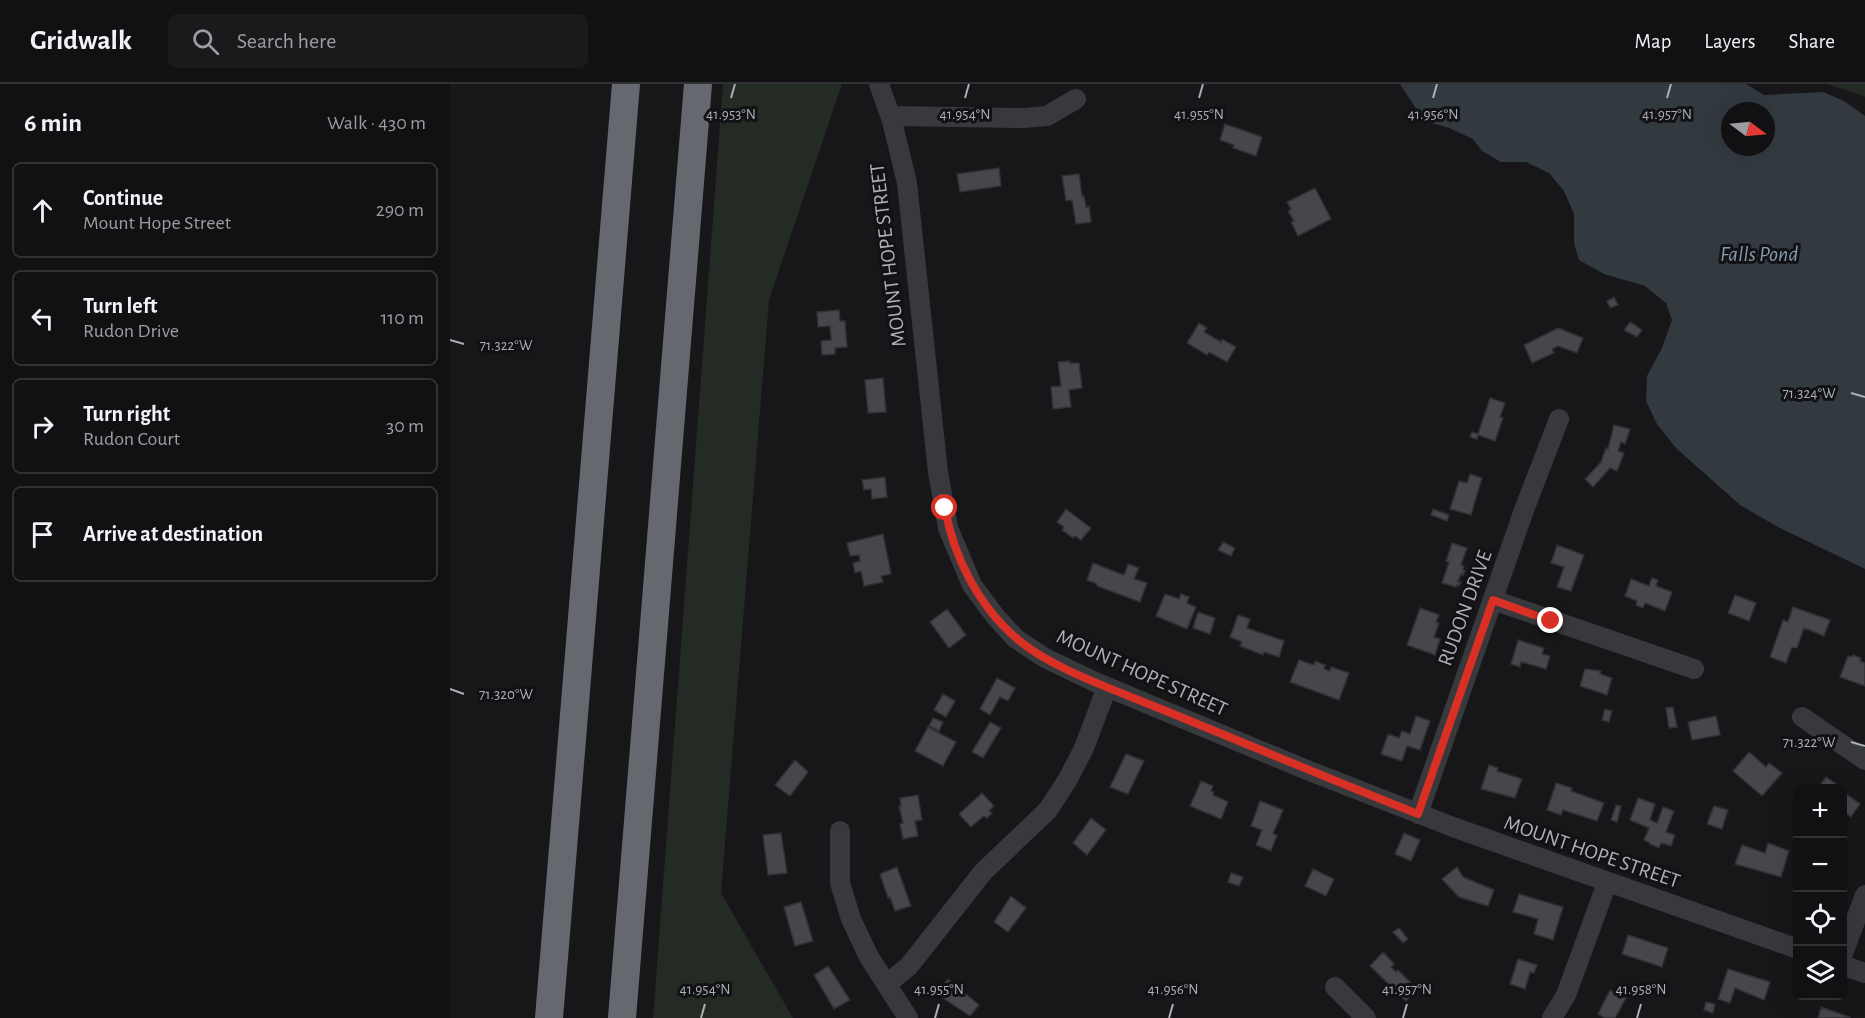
<!DOCTYPE html>
<meta charset="utf-8">
<style>
:root{--surface:#111113;--page:#1a1a1c;--text:#f1f3f6;--muted:#9c9da0;--line:#303133}
body{margin:0;font-family:"Alegreya Sans",sans-serif;background:var(--page);color:var(--text)}
.controls{position:absolute;right:18px;bottom:18px;display:grid;overflow:hidden;border-radius:9px;box-shadow:0 6px 24px #0002}
.controls button{width:54px;height:54px;display:grid;place-items:center;padding:0;border:0;border-bottom:2px solid var(--line);background:var(--surface);color:var(--text);font:30px sans-serif}
.compass{position:absolute;left:1271px;top:18px;width:54px;height:54px;border-radius:50%;background:var(--surface);box-shadow:0 6px 24px #0002;rotate:106deg}
.stop{position:absolute;width:18px;height:18px;margin:-14px;border:4px solid #d93025;border-radius:50%;background:#fff}
.stop.end{background:#d93025;border-color:#fff;box-shadow:0 2px 6px #0008}
.list{margin:0;padding:0;list-style:none}
h2{display:flex;justify-content:space-between;align-items:center;height:78px;margin:0;padding:0 24px;font-size:26px}
h2 small{font-size:20px;font-weight:400;color:var(--muted)}
.list li{display:grid;grid-template-columns:39px 1fr auto;gap:18px;align-items:center;box-sizing:border-box;height:96px;margin:0 12px 12px;padding:0 12px;border:2px solid var(--line);border-radius:9px}
.list b{display:block;font-size:22px;white-space:nowrap}
.list p{margin:0;font-size:20px;white-space:nowrap;color:var(--muted)}
.list em{font-size:20px;font-style:normal;color:var(--muted)}
.icon{flex:none;width:33px;height:33px;fill:none;stroke:currentColor;stroke-width:2;stroke-linecap:round;stroke-linejoin:round}
.map{position:relative;flex:none;width:1415px;height:934px;overflow:hidden}
header{display:flex;align-items:center;gap:36px;box-sizing:border-box;height:84px;padding:0 30px;background:var(--surface);border-bottom:2px solid var(--line)}
header strong{font-size:28px}
nav{display:flex;gap:33px;margin-inline-start:auto;font-size:21px}
.search{width:420px;height:54px;background:var(--page);display:flex;align-items:center;gap:15px;box-sizing:border-box;padding:0 21px;border-radius:9px;color:var(--muted);font-size:22px}
main{display:flex}
aside{flex:1;background:var(--surface)}
.map>svg:first-child{display:block}
</style>
<header>
<strong>Gridwalk</strong>
<div class="search"><svg class="icon" aria-label="search" viewBox="0 0 24 24"><circle cx="10" cy="10" r="6"/><path d="M15 15l6 6"/></svg>Search here</div>
<nav><a>Map</a><a>Layers</a><a>Share</a></nav>
</header>
<main>
<aside>
<h2>6 min<small>Walk · 430 m</small></h2>
<ul class="list">
<li><svg class="icon" aria-label="ahead" viewBox="0 0 24 24"><path d="M12 20V5M6 11l6-6 6 6"/></svg><div><b>Continue</b><p>Mount Hope Street</p></div><em>290 m</em></li>
<li><svg class="icon" aria-label="left" viewBox="0 0 24 24"><path d="M17 20v-9H6M10 6l-5 5 5 5"/></svg><div><b>Turn left</b><p>Rudon Drive</p></div><em>110 m</em></li>
<li><svg class="icon" aria-label="right" viewBox="0 0 24 24"><path d="M7 20v-9h11M14 6l5 5-5 5"/></svg><div><b>Turn right</b><p>Rudon Court</p></div><em>30 m</em></li>
<li><svg class="icon" aria-label="arrive" viewBox="0 0 24 24"><path d="M6 21V4h12l-3 4 3 4H6"/></svg><div><b>Arrive at destination</b></div></li>
</ul>
</aside>
<div class="map">
<svg width="1415" height="934" viewBox="0 0 1415 934">
<rect width="100%" height="100%" fill="#171719"/>
<path fill="#242a24" d="M273 0H392L319 216 271 809 343 934H203Z
M1377 0H1415V13L1414 12Z"/>
<path fill="#323a40" fill-rule="evenodd" d="M950 0H1296L1314 11 1373 8 1394 17 1415 32V485L1328 443 1290 421 1226 364 1207 340 1196 317 1197 292 1212 264 1222 236 1216 219 1195 202 1154 190 1129 176 1124 159V130L1114 107 1099 89 1076 78H1051L1032 67 1023 55 999 44 974 37ZM1280 27H1316V63H1280Z"/>
<path fill="#46474b" stroke="#313134" stroke-width="1.5" d="M775 40 812 53 806 72 783 64 784 61 770 56Z
M549 84 551 102 510 108 507 90Z
M629 90 632 112H634L636 123 639 122 641 138 626 140 622 116 616 117 612 92Z
M865 104 881 135 848 152 841 138 844 137 838 127 841 125 837 118Z
M1164 213 1168 221 1160 224 1157 217Z
M389 226 390 237H395L397 263 385 264V270L372 271 371 257 381 256 380 242 368 243 367 228Z
M1180 238 1192 246 1187 253 1174 246Z
M749 239 757 244 754 248 771 258 772 255 786 263 777 278 759 268 757 271 737 259Z
M1108 244 1133 254 1127 269 1108 262 1102 265 1104 269 1082 279 1074 261Z
M620 277V279H629L632 304 619 306 621 323 603 325 601 303 611 302 608 278Z
M433 294 436 328 418 329 415 296Z
M1040 314 1055 319 1050 333 1053 334 1045 357 1028 351 1027 355 1020 353 1022 348 1028 350Z
M1164 341 1180 345 1175 360 1171 358 1168 367 1174 369 1167 387 1160 384 1143 403 1135 395 1151 378 1156 364 1158 365Z
M1020 390 1032 394 1021 431 1000 425 1009 397 1017 399Z
M435 393 437 413 422 415 421 405 414 406 412 396Z
M616 425 641 444 631 456 625 452 623 454 612 446 614 443 607 438Z
M983 425 999 431 997 437 981 431Z
M433 450 441 490 431 492 433 498 414 502 411 487 405 489 403 479 410 477 409 471 400 472 397 459Z
M773 458 785 464 781 472 768 466Z
M1002 459 1017 464 1011 481 1014 482 1013 486 1015 487 1013 491 1011 490 1008 498H1011L1009 502 1007 501 1006 503 992 499 999 478 996 477Z
M1107 461 1134 471 1121 507 1107 503 1114 483 1101 479Z
M643 479 674 491 678 480 689 484 684 495 697 499 690 518 647 502V500L637 496Z
M1202 494 1208 496 1206 502 1222 508 1215 527 1195 519 1193 524 1186 521 1187 517 1175 512 1181 495 1199 502Z
M715 510 729 515 731 510 739 513 737 519 746 523 737 545 706 532Z
M1285 511 1306 519 1299 537 1278 529Z
M1343 523 1380 536 1374 552 1354 544 1347 564 1342 563 1336 579 1320 573 1333 536 1338 538Z
M970 524 989 531 986 538 989 539 984 553 990 555 985 571 957 561Z
M497 525 516 551 499 564 480 538Z
M748 528 765 534 760 550 743 544Z
M788 531 800 535 797 544 834 557 829 573 814 568 813 571 790 562 792 558 780 553Z
M1068 556 1094 564 1092 570 1100 572 1096 585 1071 578 1070 583 1061 580Z
M1403 571 1411 574 1410 577 1415 579V602L1390 593 1398 572 1402 573Z
M849 576 864 581 865 577 875 581 874 585 880 587 881 583 899 589 889 616 840 598Z
M1135 585 1151 587 1150 590 1162 594 1157 611 1130 602Z
M547 594 565 604 558 617 550 613 540 631 530 625Z
M493 610 505 617 496 633 484 626Z
M1223 623 1227 643 1219 644 1216 624Z
M1155 625 1162 627 1159 638 1152 636Z
M966 632 980 637 970 666 957 662 952 677 931 670 938 650 949 654 952 647 960 650Z
M1266 632 1270 651 1242 656 1238 638Z
M483 634 493 638 489 647 479 642Z
M540 638 551 644 533 674 522 668Z
M478 643 506 658 493 682 465 667Z
M1299 668 1316 683 1319 679 1332 689 1312 712 1283 687Z
M676 670 694 677 678 710 660 703Z
M345 676 358 688 340 712 325 701Z
M1039 681 1048 684 1047 687 1072 695 1065 714 1031 705Z
M1376 693 1392 704H1368Z
M751 697 763 702 761 707 764 708 763 711 778 718 771 735 740 722Z
M1106 699 1122 704 1121 707 1154 719 1147 737 1113 726 1111 731 1097 726Z
M1392 705 1396 707 1395 709 1410 720 1401 733 1392 726Z
M532 709 544 722 539 727 542 729 537 734 534 732 521 743 509 730Z
M468 711 472 736 465 737 468 752 453 755 450 740 453 739 449 722H451L450 714Z
M1188 714 1205 720 1200 736 1207 739 1213 723 1224 727 1216 748 1225 751 1221 762 1211 759 1209 764 1200 760V759L1194 756 1199 744 1180 736Z
M810 717 833 726 823 750 827 751 821 767 806 761 812 746 801 742Z
M1166 721 1171 722 1167 738 1161 736Z
M1264 722 1278 726 1272 745 1257 740Z
M641 734 656 746 637 771 623 759Z
M331 749 337 789 318 791 313 751Z
M954 749 970 756 961 777 945 770Z
M1318 759 1339 767 1331 793 1285 780 1292 761 1315 769Z
M447 783 461 822 445 827 440 813 438 814 430 790Z
M1007 783 1013 793 1044 806 1038 822 1009 813 992 795Z
M863 785 884 795 876 812 855 802Z
M781 789 793 793 789 802 778 798Z
M1069 810 1113 823 1103 856 1084 850 1088 835 1063 828Z
M561 812 576 824 558 848 544 838Z
M351 818 363 857 345 862 334 823Z
M949 844 958 855 953 859 943 848Z
M1178 851 1218 864 1212 883 1172 870Z
M933 868 944 880 941 883 946 888 948 886 967 905 956 917 920 882Z
M1068 875 1087 881 1084 889 1080 888 1075 905 1060 900Z
M378 882 400 916 384 925 364 891Z
M1278 885 1320 898 1314 916 1285 904 1280 919 1268 915Z
M498 895 529 921 520 932 487 910Z
M1160 906 1176 914 1165 934H1155L1148 930Z
M1256 918 1265 920 1263 929 1254 926Z
M1371 923 1400 933 1399 934H1368Z"/>
<g fill="none" stroke-linecap="round" stroke-linejoin="round">
<path stroke="#38393d" stroke-width="20" d="M429 0 442 37 457 99 488 388 498 444 522 501 545 532 565 554 595 574 645 598 857 686 1003 743 1348 865
M441 32 574 34 597 32 626 15
M1043 516 1244 585
M1352 633 1415 676
M968 730 1074 426 1109 335
M390 747V799L401 835 419 873 458 934
M1392 872 1415 811
M1392 881 1415 889
M437 900 459 882 533 788 598 726 618 695 634 664 657 603
M885 903 916 934
M1102 934 1116 911 1157 799"/>
<path stroke="#65686e" stroke-width="28" d="M99 934 176 0
M172 934 248 0"/>
</g>
<g fill="none" stroke-linecap="round" stroke-linejoin="round">
<path stroke="#d93025" stroke-width="8" d="M495 424C503 471 528 521 565 553 599 584 668 607 711 625 797 660 882 696 968 730L1043 516 1101 537"/>
</g>
<path fill="none" stroke="#abafb7" stroke-width="2" d="M281 14 285 0M515 14 519 0M749 14 753 0M983 14 987 0M1217 14 1221 0M0 256 14 260M1401 309 1415 313M0 605 14 610M1401 658 1415 662M251 934 255 920M485 934 489 920M719 934 723 920M953 934 957 920M1187 934 1191 920"/>
<g text-anchor="middle" dominant-baseline="central" stroke-width="6" stroke-linejoin="round" paint-order="stroke">
<g font-size="21" fill="#abafb7" stroke="#121214">
<text transform="translate(438 171) rotate(-97)">MOUNT HOPE STREET</text>
<text transform="translate(1015 524) rotate(-70)">RUDON DRIVE</text>
<text transform="translate(692 589) rotate(24)">MOUNT HOPE STREET</text>
<text transform="translate(1142 768) rotate(19)">MOUNT HOPE STREET</text>
</g>
<g font-size="22" font-style="italic" fill="#869dae" stroke="#121214">
<text x="1309" y="170">Falls Pond</text>
</g>
</g>
<g font-size="15" text-anchor="middle" fill="#abafb7" stroke="#121214" stroke-width="6" stroke-linejoin="round" paint-order="stroke">
<text x="281" y="35">41.953°N</text>
<text x="515" y="35">41.954°N</text>
<text x="749" y="35">41.955°N</text>
<text x="983" y="35">41.956°N</text>
<text x="1217" y="35">41.957°N</text>
<text x="56" y="266">71.322°W</text>
<text x="1359" y="314">71.324°W</text>
<text x="56" y="615">71.320°W</text>
<text x="1359" y="663">71.322°W</text>
<text x="255" y="910">41.954°N</text>
<text x="489" y="910">41.955°N</text>
<text x="723" y="910">41.956°N</text>
<text x="957" y="910">41.957°N</text>
<text x="1191" y="910">41.958°N</text>
</g>
</svg>
<div class="controls">
<button>+</button>
<button>−</button>
<button><svg class="icon" aria-label="locate" viewBox="0 0 24 24"><circle cx="12" cy="12" r="6"/><path d="M12 2v4M12 18v4M2 12h4M18 12h4"/></svg></button>
<button><svg class="icon" aria-label="layers" viewBox="0 0 24 24"><path d="M12 4l9 5-9 5-9-5zM3 14l9 5 9-5"/></svg></button>
</div>
<svg class="compass" viewBox="-18 -18 36 36"><path d="M0-13l5 13h-10z" fill="#e53935"/><path d="M0 13l5-13h-10z" fill="#9c9da0"/></svg>
<div class="stop" style="left:495px;top:424px"></div>
<div class="stop end" style="left:1101px;top:537px"></div>
</div>
</main>
